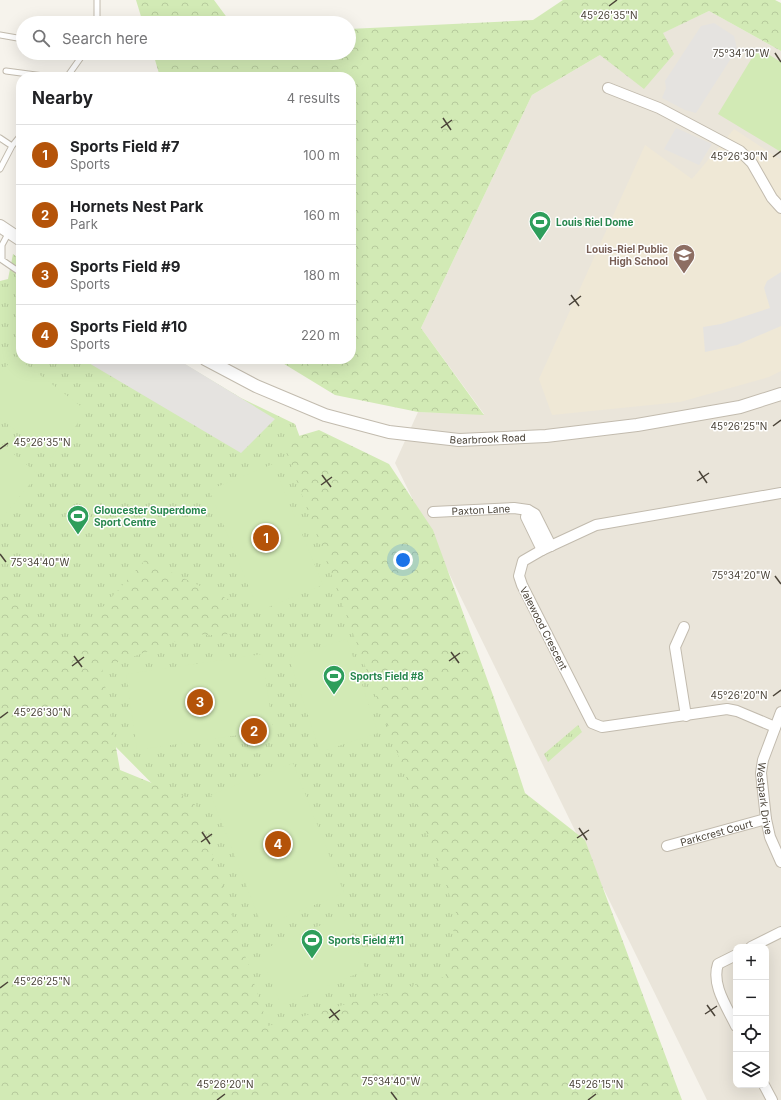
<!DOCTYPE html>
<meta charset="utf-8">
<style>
:root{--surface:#fff;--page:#f6f6f6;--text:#202124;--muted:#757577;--line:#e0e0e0;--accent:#b45309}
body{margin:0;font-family:Inter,sans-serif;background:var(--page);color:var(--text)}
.controls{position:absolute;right:12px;bottom:12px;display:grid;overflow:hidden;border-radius:8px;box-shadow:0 4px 16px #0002}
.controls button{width:36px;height:36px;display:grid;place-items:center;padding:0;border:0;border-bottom:1px solid var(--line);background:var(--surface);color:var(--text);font:20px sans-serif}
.you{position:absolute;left:403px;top:560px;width:14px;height:14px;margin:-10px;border:3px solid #fff;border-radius:50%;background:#1a73e8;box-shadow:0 0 0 6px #1a73e833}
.badge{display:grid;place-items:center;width:26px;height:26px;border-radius:50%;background:var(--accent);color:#fff;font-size:13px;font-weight:700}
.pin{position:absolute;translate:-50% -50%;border:2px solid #fff;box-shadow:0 1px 4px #0006}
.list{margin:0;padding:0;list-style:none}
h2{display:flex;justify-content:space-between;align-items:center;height:52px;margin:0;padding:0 16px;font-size:17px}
h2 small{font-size:13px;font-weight:400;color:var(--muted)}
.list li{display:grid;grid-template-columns:26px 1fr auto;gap:12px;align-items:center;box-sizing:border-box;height:60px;padding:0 16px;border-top:1px solid var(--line)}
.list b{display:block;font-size:15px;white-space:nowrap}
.list p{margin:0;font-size:13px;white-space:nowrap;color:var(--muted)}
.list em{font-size:13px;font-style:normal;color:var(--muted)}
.icon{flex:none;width:22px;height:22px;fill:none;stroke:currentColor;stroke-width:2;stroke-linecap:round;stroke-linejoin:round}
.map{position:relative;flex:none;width:781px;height:1100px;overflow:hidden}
.search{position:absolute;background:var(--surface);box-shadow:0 4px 16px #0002;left:16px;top:16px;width:340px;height:44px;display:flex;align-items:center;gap:10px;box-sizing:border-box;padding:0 14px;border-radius:22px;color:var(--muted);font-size:15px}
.panel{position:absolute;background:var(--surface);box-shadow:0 4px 16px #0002;left:16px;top:72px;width:340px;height:292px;border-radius:16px}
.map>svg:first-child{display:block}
</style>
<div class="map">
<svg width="781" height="1100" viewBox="0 0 781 1100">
<defs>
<pattern id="grass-tufts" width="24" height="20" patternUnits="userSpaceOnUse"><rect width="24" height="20" fill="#d2eab5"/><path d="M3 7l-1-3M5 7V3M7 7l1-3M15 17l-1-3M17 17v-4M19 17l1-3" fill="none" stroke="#b6ca9c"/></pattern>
<pattern id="forest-crowns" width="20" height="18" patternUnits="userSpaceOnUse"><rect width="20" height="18" fill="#d2eab5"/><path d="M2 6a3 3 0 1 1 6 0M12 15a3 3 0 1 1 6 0" fill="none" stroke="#b6ca9c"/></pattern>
</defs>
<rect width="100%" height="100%" fill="#f6f3ec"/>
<path fill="#eae5da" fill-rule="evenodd" d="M709 11 781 51V1100H707L395 463 418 412 484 414 421 328 532 95 600 55 662 33ZM736 947H766V1085H736Z"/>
<path fill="#efe8d6" d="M734 129 781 160V371L769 377 680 402 552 415 539 379 645 145 692 179Z"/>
<path fill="url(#grass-tufts)" d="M13 254 21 260V359H176L241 398 295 424 476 915 454 989 251 1052 200 832 0 630V281L8 279Z
M578 725 582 732 548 762 544 754Z"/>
<path fill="url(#forest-crowns)" d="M136 0H214L231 23H143Z
M563 0H775L781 3V51L709 11 663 33 674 54 644 89 600 55 532 95 421 328 484 415 418 412 335 395 276 359H351V77H160L153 53H349V29L533 20Z
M319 430 389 464 433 530 494 698 525 793 585 840 682 1100H0V588L68 646 145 560 232 601 227 636 195 634 102 668 120 770 184 796 197 807 268 1026 447 976 456 912 282 441Z"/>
<path fill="#d2eab5" d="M758 48 781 62V152L718 114Z
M15 356 87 411 51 458 0 418V374Z
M0 443 38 474 0 521Z
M273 464 323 585 259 611 209 490Z
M347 639 378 733 320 752 289 658Z
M262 654 273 730 137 750 126 674Z
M293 763 344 893 262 926 211 795Z
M343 916 366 970 281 1005 259 951Z"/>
<path fill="#e5e3e0" d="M714 23 734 36 737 49 696 113 685 110 662 98 666 88 665 81 701 26Z
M676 128 712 144 699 165 664 149Z
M781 272V326L737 345 705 352 703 327 721 324 770 308 764 288 767 281Z
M82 359H177L275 419 241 453Z"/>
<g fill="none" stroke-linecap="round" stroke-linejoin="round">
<g stroke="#c2bbae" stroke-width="7">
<path id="service" d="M95 23 97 17V0
M0 35 23 39
M6 71 51 77
M67 77 84 53
M0 138 12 146 0 169
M12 146 21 135
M9 232 2 245V260L21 273"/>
</g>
<g stroke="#c2bbae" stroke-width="12">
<g id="minor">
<path d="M608 88 659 108 740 151 752 163 772 198 781 208"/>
<path id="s1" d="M433 512 514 508 528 510"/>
<path d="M542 550 526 517 528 510 535 514 551 546"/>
<path d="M684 627 675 647 686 716"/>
<path id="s2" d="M781 712 763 760 761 773 766 819 770 837 781 862"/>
<path d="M775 727 737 711 727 709 602 727 592 723 522 585 519 576 523 561 542 550 596 525 781 493"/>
<path id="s3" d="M667 846 766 819"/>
<path d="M751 947 781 932"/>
<path d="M736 955 718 964C711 985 727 1007 736 1026"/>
<path d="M764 1085 772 1100"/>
</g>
</g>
<g stroke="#c2bbae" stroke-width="14">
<g id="tertiary">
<path d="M0 226 21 240"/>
<path id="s4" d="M205 359 256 386 325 415 389 432 459 440 546 436 637 425 740 407 781 394"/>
</g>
</g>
<use href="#service" stroke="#fff" stroke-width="5"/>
<use href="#minor" stroke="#fff" stroke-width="10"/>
<use href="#tertiary" stroke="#fff" stroke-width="12"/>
</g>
<path fill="none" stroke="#4b4439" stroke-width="1.5" d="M609 6 617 0M775 53 781 62M443 118 451 130M441 128 452 120M773 157 781 151M571 295 579 306M569 305 581 296M773 426 781 420M0 449 8 443M699 471 707 483M322 475 331 487M697 481 709 473M321 485 332 477M0 554 6 562M775 576 781 584M451 652 459 663M74 656 82 667M449 661 460 653M72 666 84 657M773 696 781 690M0 718 8 712M579 828 587 840M202 832 210 844M577 838 589 830M201 842 212 834M0 988 8 982M707 1005 715 1016M330 1009 339 1020M705 1014 717 1006M329 1018 340 1010M391 1092 397 1100M217 1100 225 1094M588 1100 596 1094"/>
<defs>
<g id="stadium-pin" transform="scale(1.15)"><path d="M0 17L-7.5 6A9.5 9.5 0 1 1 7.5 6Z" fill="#2e9e5b" stroke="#fff"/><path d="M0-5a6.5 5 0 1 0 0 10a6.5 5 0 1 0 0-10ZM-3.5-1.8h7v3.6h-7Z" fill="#fff"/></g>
<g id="school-pin" transform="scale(1.15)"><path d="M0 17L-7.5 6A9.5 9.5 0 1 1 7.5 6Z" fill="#8d6e63" stroke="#fff"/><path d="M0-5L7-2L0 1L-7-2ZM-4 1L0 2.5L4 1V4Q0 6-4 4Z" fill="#fff"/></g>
</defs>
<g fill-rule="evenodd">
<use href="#stadium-pin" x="540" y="222"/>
<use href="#school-pin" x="684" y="255"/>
<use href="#stadium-pin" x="78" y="516"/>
<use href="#stadium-pin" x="334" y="676"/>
<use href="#stadium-pin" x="312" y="940"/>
</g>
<g text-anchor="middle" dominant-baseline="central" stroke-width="3" stroke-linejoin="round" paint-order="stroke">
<g font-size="10" font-weight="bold" fill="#27864d" stroke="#fff" text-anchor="start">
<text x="556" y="222">Louis Riel Dome</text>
<text x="94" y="510">Gloucester Superdome<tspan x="94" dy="12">Sport Centre</tspan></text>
<text x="350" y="676">Sports Field #8</text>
<text x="328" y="940">Sports Field #11</text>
</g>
<g font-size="10" font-weight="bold" fill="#785e54" stroke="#fff" text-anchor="end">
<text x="668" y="249">Louis-Riel Public<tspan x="668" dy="12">High School</tspan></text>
</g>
<g font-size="10" fill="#4b4439" stroke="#fff">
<text stroke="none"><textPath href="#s4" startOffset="298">Bearbrook Road</textPath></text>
<text stroke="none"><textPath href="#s1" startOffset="48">Paxton Lane</textPath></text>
<text transform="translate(544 628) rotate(63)">Valewood Crescent</text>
<text stroke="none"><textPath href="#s2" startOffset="90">Westpark Drive</textPath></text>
<text stroke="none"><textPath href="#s3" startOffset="51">Parkcrest Court</textPath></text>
</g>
</g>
<g font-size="10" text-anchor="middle" fill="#4b4439" stroke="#fff" stroke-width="3" stroke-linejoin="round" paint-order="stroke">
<text x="609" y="19">45°26'35"N</text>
<text x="741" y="57">75°34'10"W</text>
<text x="739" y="160">45°26'30"N</text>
<text x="739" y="430">45°26'25"N</text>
<text x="42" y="446">45°26'35"N</text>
<text x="40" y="566">75°34'40"W</text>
<text x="741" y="579">75°34'20"W</text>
<text x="739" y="699">45°26'20"N</text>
<text x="42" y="716">45°26'30"N</text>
<text x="42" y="985">45°26'25"N</text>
<text x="391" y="1085">75°34'40"W</text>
<text x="225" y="1088">45°26'20"N</text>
<text x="596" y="1088">45°26'15"N</text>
</g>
</svg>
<div class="controls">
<button>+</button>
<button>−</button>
<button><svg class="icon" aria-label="locate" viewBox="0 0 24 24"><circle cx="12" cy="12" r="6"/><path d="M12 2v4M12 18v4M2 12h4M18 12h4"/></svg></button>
<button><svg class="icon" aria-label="layers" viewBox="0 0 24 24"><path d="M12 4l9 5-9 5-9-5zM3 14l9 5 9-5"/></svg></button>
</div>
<div class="you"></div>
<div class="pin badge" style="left:266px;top:538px">1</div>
<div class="pin badge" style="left:254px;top:731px">2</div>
<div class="pin badge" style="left:200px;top:702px">3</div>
<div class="pin badge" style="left:278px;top:844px">4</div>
<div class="search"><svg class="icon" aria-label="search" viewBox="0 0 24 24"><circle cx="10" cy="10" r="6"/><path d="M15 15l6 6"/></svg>Search here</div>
<section class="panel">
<h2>Nearby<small>4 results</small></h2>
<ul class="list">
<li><span class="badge">1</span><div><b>Sports Field #7</b><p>Sports</p></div><em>100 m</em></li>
<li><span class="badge">2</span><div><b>Hornets Nest Park</b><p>Park</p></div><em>160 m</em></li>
<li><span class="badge">3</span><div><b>Sports Field #9</b><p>Sports</p></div><em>180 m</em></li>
<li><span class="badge">4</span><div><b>Sports Field #10</b><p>Sports</p></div><em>220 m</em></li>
</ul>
</section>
</div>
